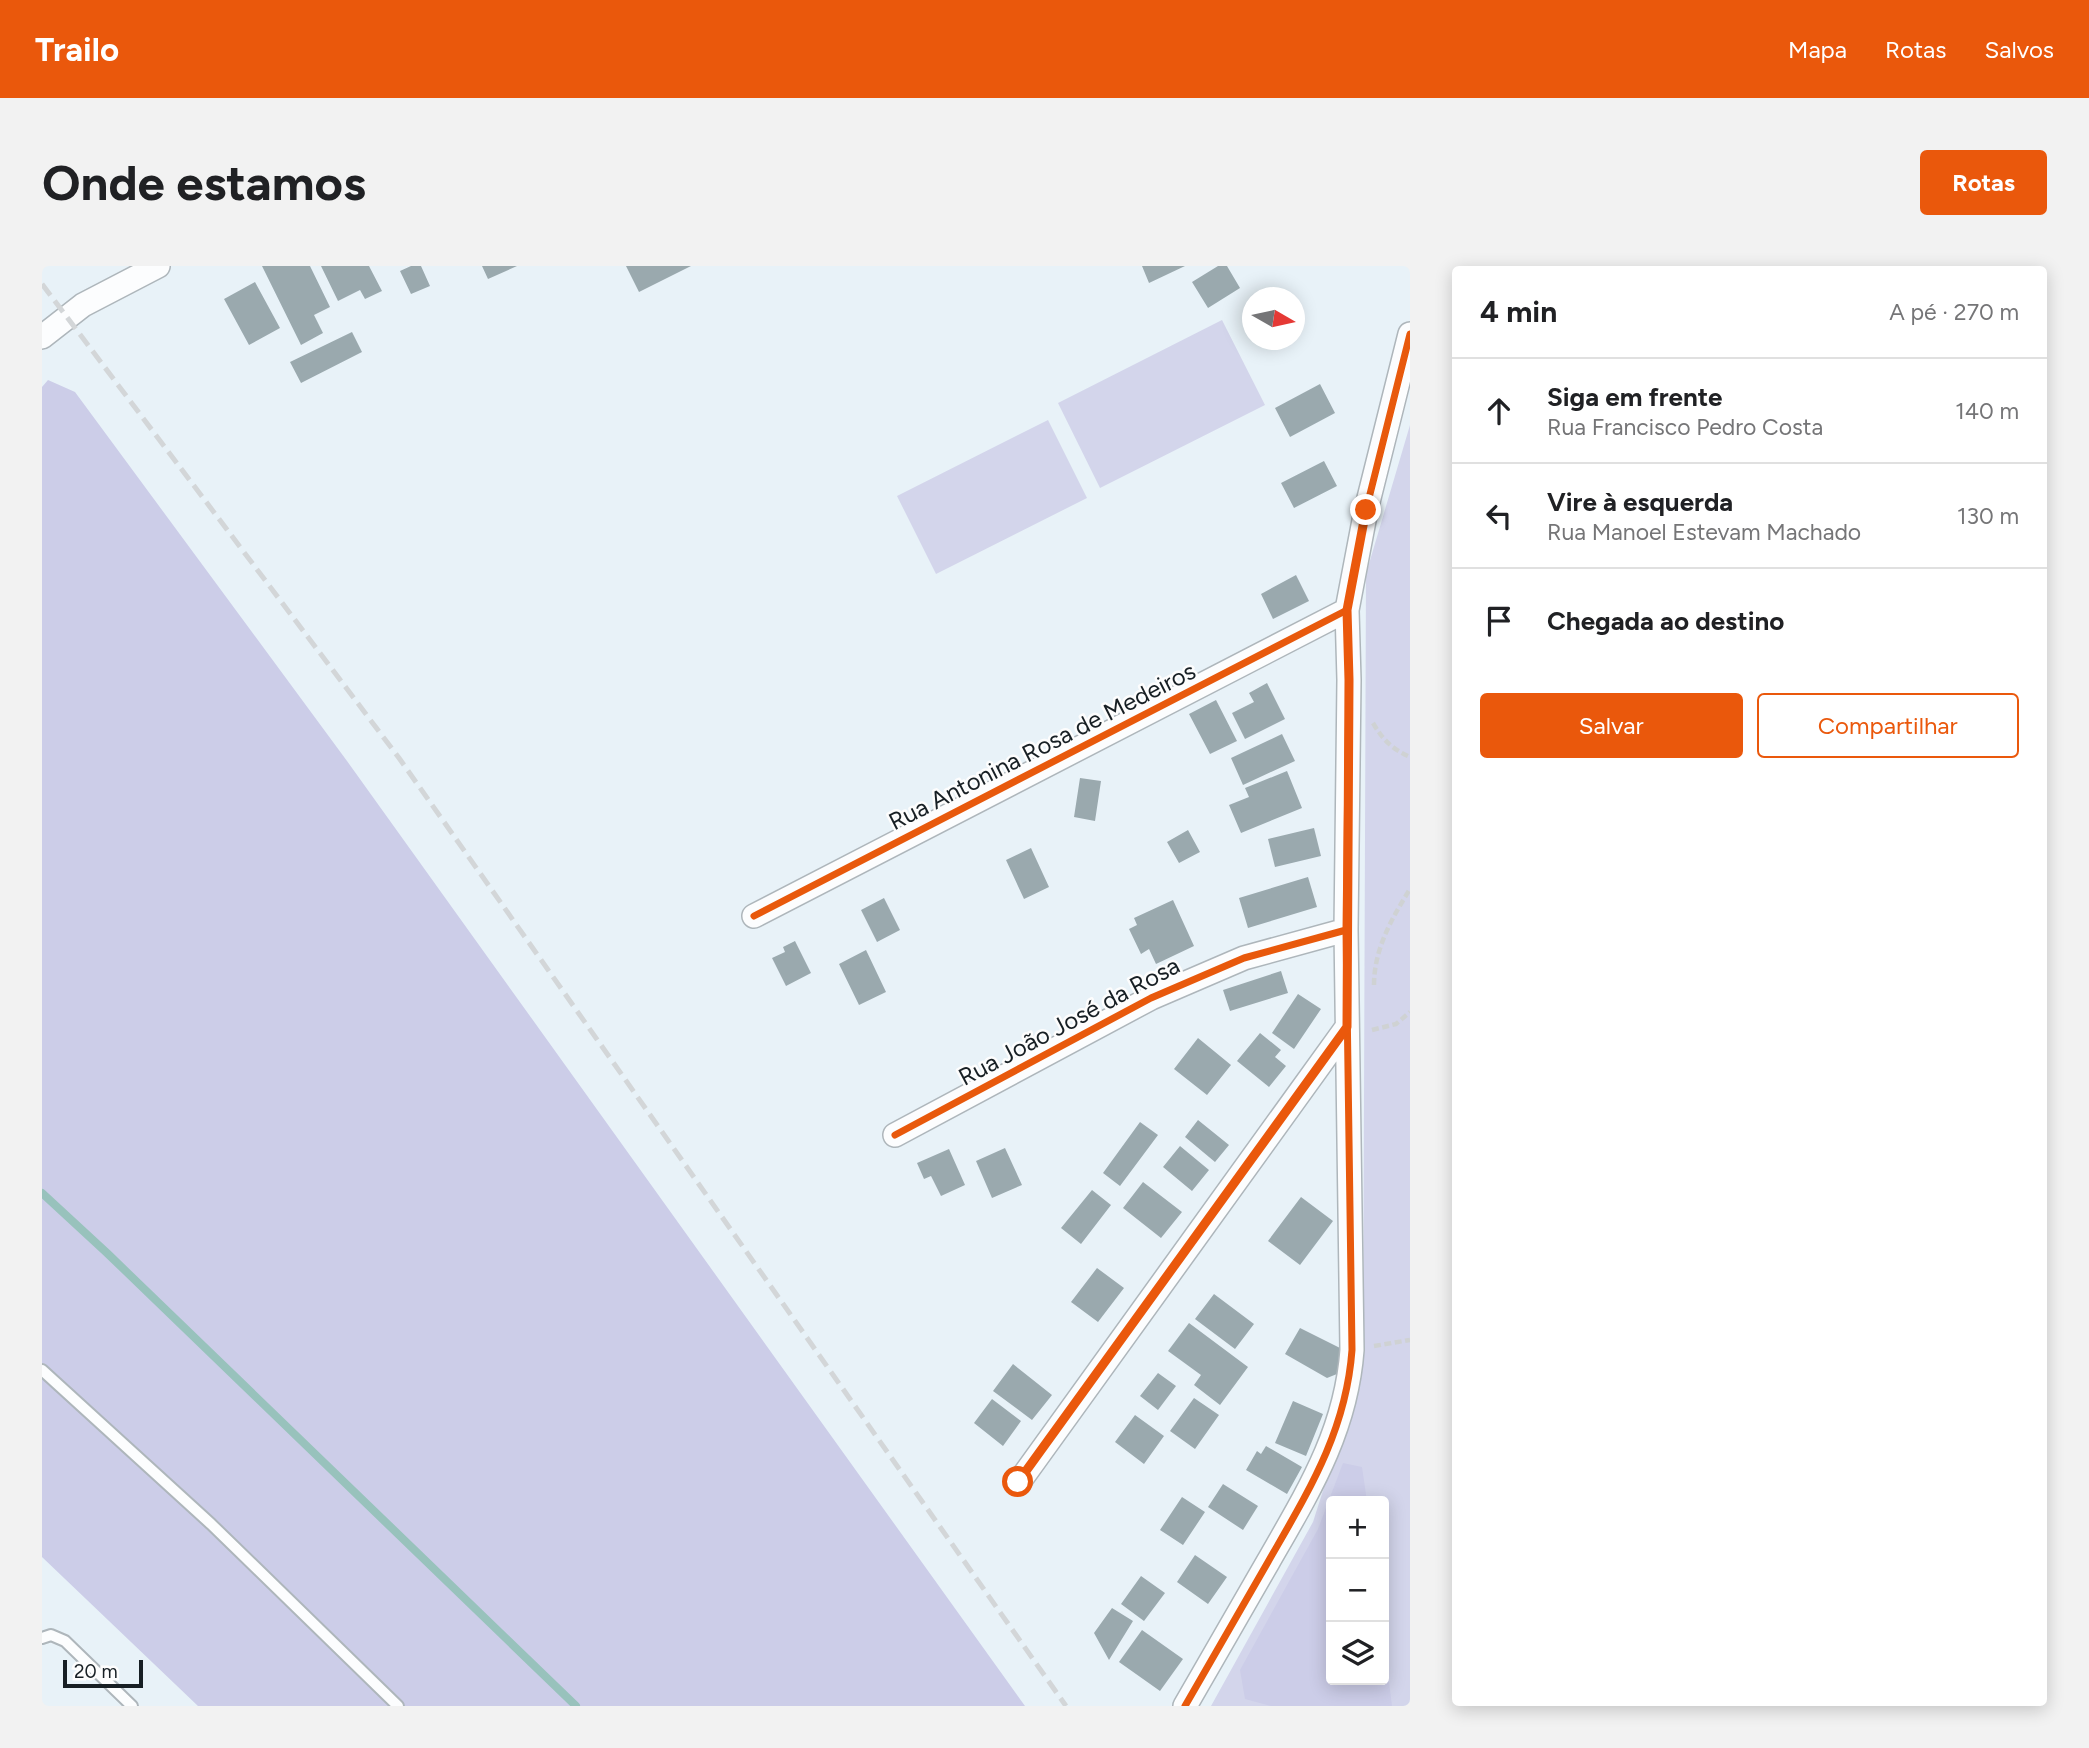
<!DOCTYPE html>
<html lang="pt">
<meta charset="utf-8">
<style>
:root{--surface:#fff;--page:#f2f2f2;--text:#202124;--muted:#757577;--line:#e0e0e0;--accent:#ea580c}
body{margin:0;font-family:Figtree,sans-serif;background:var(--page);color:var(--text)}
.controls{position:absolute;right:21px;bottom:21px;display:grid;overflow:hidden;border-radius:7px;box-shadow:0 4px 18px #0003}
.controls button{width:63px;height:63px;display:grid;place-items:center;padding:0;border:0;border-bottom:2px solid var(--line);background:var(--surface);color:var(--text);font:35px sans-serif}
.compass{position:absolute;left:1200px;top:21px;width:63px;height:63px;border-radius:50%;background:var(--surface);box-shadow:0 4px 18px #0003;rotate:99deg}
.scale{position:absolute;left:21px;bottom:18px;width:80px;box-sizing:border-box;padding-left:7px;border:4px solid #171f24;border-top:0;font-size:19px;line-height:24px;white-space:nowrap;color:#171f24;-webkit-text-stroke:5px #fdfdfd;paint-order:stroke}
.stop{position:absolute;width:21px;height:21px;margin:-16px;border:5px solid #ea580c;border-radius:50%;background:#fff}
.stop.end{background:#ea580c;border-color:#fff;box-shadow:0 2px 7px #0008}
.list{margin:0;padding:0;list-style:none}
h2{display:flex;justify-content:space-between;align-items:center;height:91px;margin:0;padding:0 28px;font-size:30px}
h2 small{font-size:23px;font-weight:400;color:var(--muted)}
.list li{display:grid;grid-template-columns:46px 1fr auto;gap:21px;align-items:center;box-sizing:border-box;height:105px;padding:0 28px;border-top:2px solid var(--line)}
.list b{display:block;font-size:26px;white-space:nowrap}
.list p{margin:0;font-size:23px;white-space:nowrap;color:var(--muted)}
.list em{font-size:23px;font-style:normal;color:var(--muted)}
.actions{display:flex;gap:14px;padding:21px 28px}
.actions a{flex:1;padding:16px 0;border:2px solid var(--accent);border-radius:7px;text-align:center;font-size:24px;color:var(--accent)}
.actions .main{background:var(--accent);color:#fff}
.icon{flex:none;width:38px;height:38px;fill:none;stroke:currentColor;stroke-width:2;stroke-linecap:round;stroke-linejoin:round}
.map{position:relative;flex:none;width:1368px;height:1440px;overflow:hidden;border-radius:7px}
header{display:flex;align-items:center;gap:42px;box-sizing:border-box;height:98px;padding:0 35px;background:var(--accent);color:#fff}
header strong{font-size:33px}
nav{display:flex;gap:38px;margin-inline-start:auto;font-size:24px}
.intro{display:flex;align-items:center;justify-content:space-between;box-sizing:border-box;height:168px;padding:0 42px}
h1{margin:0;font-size:49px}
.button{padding:18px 32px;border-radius:7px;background:var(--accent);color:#fff;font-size:24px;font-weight:700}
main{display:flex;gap:42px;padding:0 42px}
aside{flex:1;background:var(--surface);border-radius:7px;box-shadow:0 4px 18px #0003}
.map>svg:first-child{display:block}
</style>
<header>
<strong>Trailo</strong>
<nav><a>Mapa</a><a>Rotas</a><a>Salvos</a></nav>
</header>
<div class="intro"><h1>Onde estamos</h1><a class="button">Rotas</a></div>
<main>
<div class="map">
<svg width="1368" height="1440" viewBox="0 0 1368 1440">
<rect width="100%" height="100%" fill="#e8f2f8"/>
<path fill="#d3d5eb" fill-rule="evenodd" d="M1180 54 1223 139 1058 222 1016 137Z
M1006 154 1045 232 894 308 855 230Z
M1368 159V1440H1169L1271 1256 1321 1099 1324 308ZM1289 1235H1342V1414H1289Z"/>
<path fill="#cccde8" d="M6 114 33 126 305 495 983 1440H156L0 1291V121Z
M1301 1197 1320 1201 1325 1235H1289V1414H1342V1374L1350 1440H1229L1203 1433 1198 1404 1276 1263Z"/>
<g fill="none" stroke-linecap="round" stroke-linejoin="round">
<path stroke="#98c2bc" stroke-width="8" d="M0 927 65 987 534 1440"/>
</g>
<path fill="#9aa9ae" d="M220 0H268L288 41 272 49 281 67 259 79Z
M279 0H327L340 25 323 33 318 24 296 35Z
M369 0H379L388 20 369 28 358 5Z
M440 0H475L446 13Z
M584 0H649L597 26Z
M1100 0H1143L1107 17Z
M1176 0H1185L1198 22 1166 42 1150 16Z
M213 16 238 62 207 79 182 33Z
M310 66 320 86 259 117 248 96Z
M1278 118 1293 147 1248 171 1233 142Z
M1282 195 1295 220 1252 242 1239 217Z
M1254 309 1267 335 1231 353 1219 328Z
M1225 417 1243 453 1203 473 1190 447 1212 436 1207 427Z
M1174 434 1195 475 1168 488 1147 448Z
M1240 468 1253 495 1201 519 1189 492Z
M1245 505 1260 542 1199 567 1187 539 1207 531 1203 522Z
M1038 512 1059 515 1053 555 1032 551Z
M1272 562 1279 590 1233 601 1226 573Z
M1146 564 1158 586 1137 597 1125 576Z
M989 582 1007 621 982 633 964 594Z
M1266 611 1275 641 1206 662 1197 632Z
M842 632 858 664 835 676 819 644Z
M1131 634 1152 680 1114 698 1107 683 1099 688 1087 663 1095 659 1092 652Z
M753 675 769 707 744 720 730 692 743 686 741 681Z
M824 684 844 726 817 739 797 698Z
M1239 705 1246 727 1188 745 1181 724Z
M1256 728 1279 743 1252 783 1230 767Z
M1218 767 1239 784 1233 791 1244 800 1227 821 1195 795Z
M1156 772 1189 799 1165 829 1132 803Z
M1156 854 1187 879 1173 896 1143 871Z
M1098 856 1116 869 1078 920 1061 907Z
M1138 880 1167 904 1150 925 1121 901Z
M963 882 980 919 950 932 934 895Z
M907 883 923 919 899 930 889 910 882 913 875 897Z
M1101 916 1140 946 1119 972 1081 942Z
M1050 924 1069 939 1039 978 1019 962Z
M1259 931 1291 955 1258 999 1226 975Z
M1055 1002 1082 1022 1056 1056 1029 1036Z
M1172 1028 1212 1058 1193 1083 1153 1053Z
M1147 1057 1206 1101 1178 1139 1152 1119 1159 1109 1126 1085Z
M1258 1062 1298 1082 1295 1108 1285 1112 1243 1088Z
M971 1098 1010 1129 990 1154 951 1125Z
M1116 1107 1134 1120 1116 1144 1098 1130Z
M1152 1132 1177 1149 1153 1183 1128 1165Z
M950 1133 979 1155 961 1180 932 1157Z
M1251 1135 1281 1148 1264 1190 1233 1177Z
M1093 1149 1122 1170 1102 1198 1073 1176Z
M1224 1180 1260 1201 1245 1228 1204 1204 1215 1185 1219 1188Z
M1181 1218 1216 1240 1201 1264 1166 1241Z
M1140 1231 1163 1246 1141 1279 1118 1264Z
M1153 1289 1185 1311 1166 1338 1135 1316Z
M1099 1310 1123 1327 1102 1355 1079 1338Z
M1070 1342 1091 1355 1067 1394 1052 1367Z
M1100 1364 1141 1393 1118 1425 1077 1396Z"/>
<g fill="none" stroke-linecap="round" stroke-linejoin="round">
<g stroke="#aeb6bb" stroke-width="14">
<path id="service" d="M0 1104 169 1258 356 1440
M0 1372 9 1369 23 1375 90 1440"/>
</g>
<g stroke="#aeb6bb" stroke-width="26">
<path id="minor" d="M0 71 41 39 116 0
M712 650 1305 344
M853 869 1109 732 1202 692 1304 664
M977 1216 1305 761
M1143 1440C1171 1392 1198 1344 1226 1296 1266 1226 1304 1166 1310 1084L1304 664 1307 414 1305 344 1324 244 1368 68"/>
</g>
<path stroke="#cfd2d3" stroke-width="4.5" stroke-dasharray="7 3.5" stroke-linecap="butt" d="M1331 457C1341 474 1350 483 1368 491
M1332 719C1332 683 1350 652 1368 623
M1330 764 1354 758 1368 746
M1332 1080 1368 1074"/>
<use href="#service" stroke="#fcfdfe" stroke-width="10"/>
<use href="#minor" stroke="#fcfdfe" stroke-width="23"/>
<path stroke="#d3d6d8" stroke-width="5" stroke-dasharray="14 7" stroke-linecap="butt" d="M0 18 357 492 1024 1440"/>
<g stroke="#fdfdfd" stroke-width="11">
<path id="cycleway" d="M712 650 1305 344
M853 869 1109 732 1202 692 1304 664
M1143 1440C1171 1392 1198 1344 1226 1296 1266 1226 1304 1166 1310 1084L1304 664 1307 414 1305 344 1324 244 1368 68"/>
</g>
<use href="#cycleway" stroke="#e8590c" stroke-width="7"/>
</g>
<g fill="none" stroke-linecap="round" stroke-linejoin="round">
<path stroke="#ea580c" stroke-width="9" d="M976 1216 1305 761 1307 414 1305 344 1324 244"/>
</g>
<g text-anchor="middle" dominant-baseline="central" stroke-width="5" stroke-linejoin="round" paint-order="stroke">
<g font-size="24" fill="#171f24" stroke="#fdfdfd">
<text transform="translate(1000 480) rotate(-27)">Rua Antonina Rosa de Medeiros</text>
<text transform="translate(1027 755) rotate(-28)">Rua João José da Rosa</text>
</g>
</g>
</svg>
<div class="controls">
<button>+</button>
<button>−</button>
<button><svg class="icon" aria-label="layers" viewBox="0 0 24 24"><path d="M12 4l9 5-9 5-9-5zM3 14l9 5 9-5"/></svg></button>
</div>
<svg class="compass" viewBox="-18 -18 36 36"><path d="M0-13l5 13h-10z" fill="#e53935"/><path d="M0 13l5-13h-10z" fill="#757577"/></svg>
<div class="scale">20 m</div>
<div class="stop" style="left:976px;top:1216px"></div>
<div class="stop end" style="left:1324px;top:244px"></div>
</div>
<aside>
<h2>4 min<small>A pé · 270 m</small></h2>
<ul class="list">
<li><svg class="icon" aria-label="ahead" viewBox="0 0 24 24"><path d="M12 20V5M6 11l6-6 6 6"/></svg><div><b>Siga em frente</b><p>Rua Francisco Pedro Costa</p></div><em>140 m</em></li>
<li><svg class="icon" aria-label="left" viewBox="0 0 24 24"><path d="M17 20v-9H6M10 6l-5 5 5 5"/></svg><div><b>Vire à esquerda</b><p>Rua Manoel Estevam Machado</p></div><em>130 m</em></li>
<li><svg class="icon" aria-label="arrive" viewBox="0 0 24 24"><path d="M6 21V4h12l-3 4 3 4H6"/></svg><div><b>Chegada ao destino</b></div></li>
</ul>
<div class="actions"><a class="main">Salvar</a><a>Compartilhar</a></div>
</aside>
</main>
